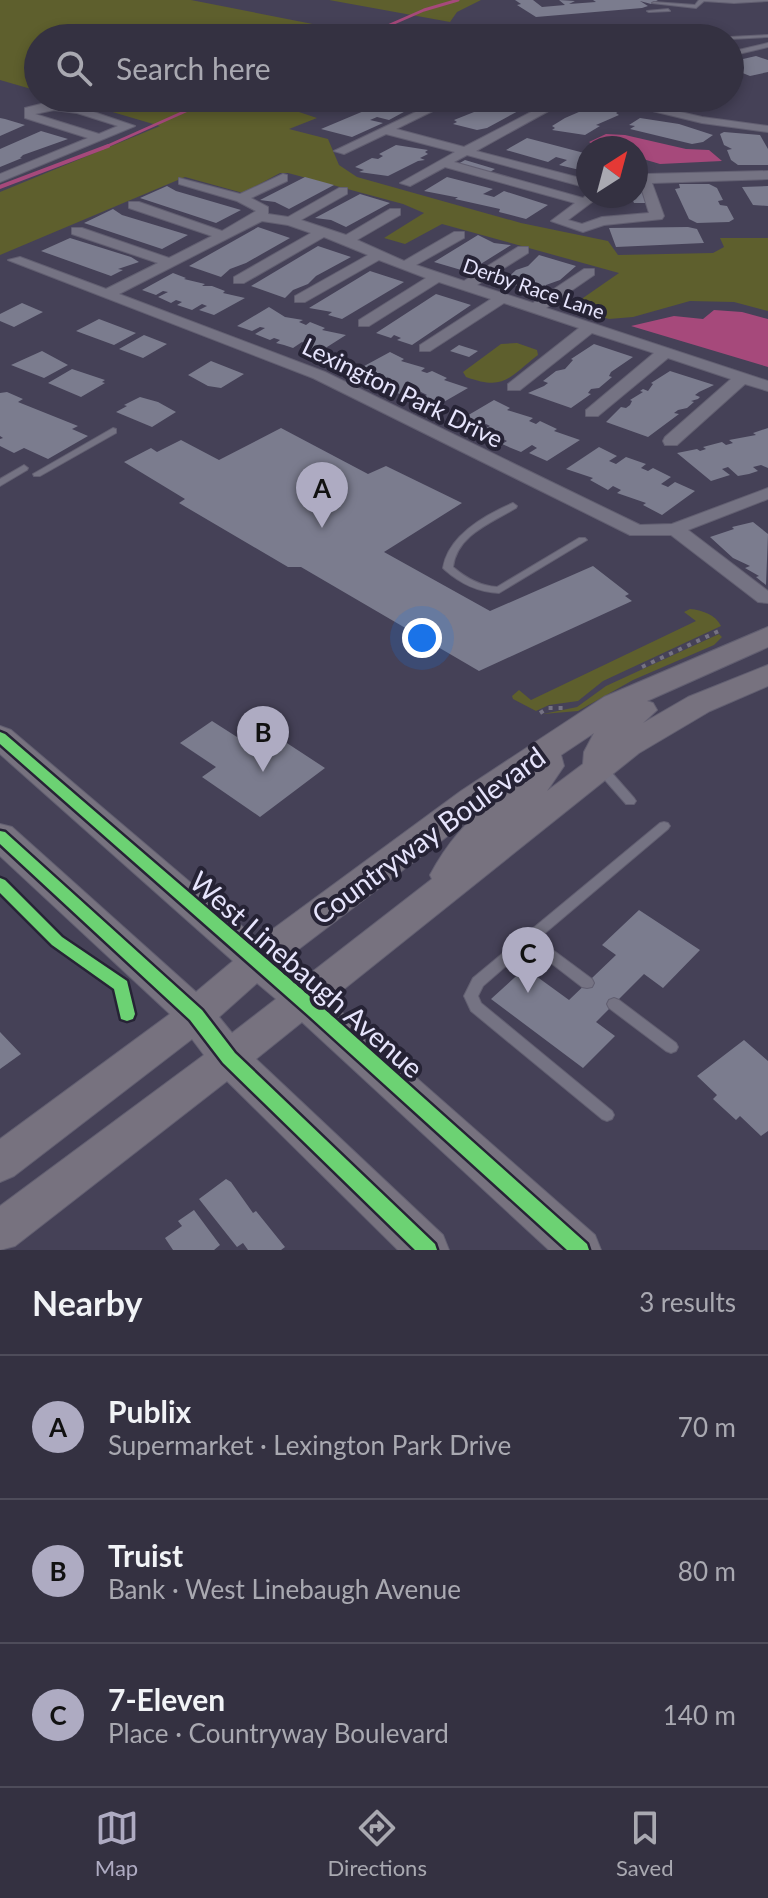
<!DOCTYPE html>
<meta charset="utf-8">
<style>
:root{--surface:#343141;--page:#3f3d4c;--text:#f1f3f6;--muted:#a9a9b1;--line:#4e4c5a;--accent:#aeabc2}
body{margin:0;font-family:Lato,sans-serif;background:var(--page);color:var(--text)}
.compass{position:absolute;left:576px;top:136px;width:72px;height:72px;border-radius:50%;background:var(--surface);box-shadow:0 4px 12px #0003;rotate:36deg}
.you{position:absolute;left:422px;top:638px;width:28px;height:28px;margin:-20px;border:6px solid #fff;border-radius:50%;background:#1a73e8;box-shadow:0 0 0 12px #1a73e833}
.badge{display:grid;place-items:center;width:52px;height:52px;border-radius:50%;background:var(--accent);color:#111;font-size:26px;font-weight:700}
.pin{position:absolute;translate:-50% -66px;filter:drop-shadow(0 2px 4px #0008)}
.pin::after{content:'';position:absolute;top:42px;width:28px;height:24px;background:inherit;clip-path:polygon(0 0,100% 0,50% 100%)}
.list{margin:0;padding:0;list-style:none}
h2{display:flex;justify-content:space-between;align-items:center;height:104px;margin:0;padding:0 32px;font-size:34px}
h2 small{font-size:26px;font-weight:400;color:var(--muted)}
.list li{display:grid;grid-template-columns:52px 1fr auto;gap:24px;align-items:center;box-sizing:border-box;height:144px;padding:0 32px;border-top:2px solid var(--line)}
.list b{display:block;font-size:30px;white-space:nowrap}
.list p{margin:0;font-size:26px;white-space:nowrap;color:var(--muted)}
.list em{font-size:26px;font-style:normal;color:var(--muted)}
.icon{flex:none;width:44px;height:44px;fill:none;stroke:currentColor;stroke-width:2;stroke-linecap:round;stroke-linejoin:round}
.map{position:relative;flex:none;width:768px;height:1250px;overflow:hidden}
.search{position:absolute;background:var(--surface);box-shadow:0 4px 12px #0003;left:24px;right:24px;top:24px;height:88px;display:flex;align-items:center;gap:20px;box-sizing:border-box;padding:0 28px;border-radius:44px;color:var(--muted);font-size:30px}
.sheet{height:536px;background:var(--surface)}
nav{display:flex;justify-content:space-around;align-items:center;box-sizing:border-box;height:112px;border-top:2px solid var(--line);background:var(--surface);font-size:22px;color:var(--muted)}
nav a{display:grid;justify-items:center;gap:4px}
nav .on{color:var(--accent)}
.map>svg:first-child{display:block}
</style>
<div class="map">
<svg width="768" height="1250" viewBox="0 0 768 1250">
<rect width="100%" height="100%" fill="#454157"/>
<path fill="#5e5f2d" d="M0 0H191L384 38H38V91L0 80Z
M329 0H481L457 12 450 22Z
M65 98H334L296 111 317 118 289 129 328 139 339 165 357 177 521 223 608 241 618 255 713 253 724 247 720 238H768V311L734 302 690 301 633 317 609 319 570 307 619 273 442 224 405 244 384 238 424 213 403 204 288 173H280L243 193 185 177 0 255V192L160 126Z
M517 343 537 350 538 355C508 378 505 391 466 377L463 372 501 344Z
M690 609C702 610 716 615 721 626L603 681 578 701 549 705 536 711 513 699 512 696 519 690 531 700 696 621 684 612Z
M719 634 722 637 714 645 633 680 578 711 543 714 577 707 606 686Z"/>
<path fill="#a6497b" d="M606 134 625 135 686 149 709 150 722 161 660 164 636 157V148H598L589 142Z
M714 310 742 312 768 319V367L631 326 674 316 703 319Z"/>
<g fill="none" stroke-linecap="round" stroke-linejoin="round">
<path stroke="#a6497b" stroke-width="3" d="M360 38 424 10 458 0
M103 148 215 98"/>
<path stroke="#a6497b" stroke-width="4" d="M0 187 108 146"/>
</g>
<path fill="#7b7c8e" d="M515 0H533L542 7 565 5 559 0 575 1 569 4 596 2 593 0H658L651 4 640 1 648 6 642 8 536 17 517 5 521 4Z
M756 56 768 60V72L750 76 730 68V62Z
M384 98 415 106 389 120 377 117 370 120 383 123 352 137 321 129 371 108 368 106Z
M498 100 522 106V109L487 128 477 130 453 124 457 122 454 120 479 110 475 109Z
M595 105 619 111 616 113 619 115 596 125 600 126 585 135 552 130 555 128 552 126 565 118Z
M0 118 5 119 25 125 0 136Z
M640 118 679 124 713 135 703 142 692 144 630 129 635 126 629 125Z
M41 131 68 139 23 155 20 158H22L0 167V149Z
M724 132 760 135 768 149V165H738L731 160 727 150 732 149 724 145 720 134Z
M527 138 588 154V172L559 165 567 160 556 157 548 162 506 150Z
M396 145 428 150 425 152 428 154 420 158 425 160 418 161 388 176 359 172 364 170 355 167 372 158 378 159 383 156 379 154Z
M465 160 495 169 488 173 458 164Z
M305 177 334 185 289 209 275 202 260 200Z
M447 177 493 189 483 194 494 197 504 191 548 205 526 219 499 212 500 209 455 199 458 197H455L424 191Z
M679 184H709L717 188 723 200 718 201 720 205 727 206 734 219 729 222 697 223 689 219 675 189 680 188Z
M167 186 176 191 241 210 216 223 140 198Z
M768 186V206L753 205 742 187Z
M636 188H640L647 203H634L631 196H636Z
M360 194 390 203 346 227 331 220 315 218Z
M113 209 122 215 188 235 162 249 84 223Z
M258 227 290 238 246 263 230 269 221 277 189 266Z
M688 227 697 229 704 243 616 247 609 228Z
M478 235 494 243 511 245 468 272 434 262Z
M70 238 131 257 139 262 118 269 123 270 111 276 41 251Z
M318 246 351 257 316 276 308 284 293 290 285 298 251 286Z
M539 255 576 266 560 280 546 285V289L540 293 503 282 516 270 528 266Z
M370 271 404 282 342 319 328 315 332 312 309 308Z
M173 273 186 278 184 279 205 284 202 286H212L225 291 223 293 245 298 214 315 199 310 207 306 202 304 192 310 177 305 182 302 176 300 171 303 158 297 168 292 163 291 156 295 142 290Z
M436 294 471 305 412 345 397 340 401 338 394 335 391 338 376 333Z
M22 303 43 312 14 327 0 321V314Z
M269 307 285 317 303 320 299 322 306 325 310 322 325 328 322 330 346 335 316 354 300 348 307 344 302 342 293 348 284 345 276 343 280 340 274 338 270 340 255 334 265 328 260 327 252 331 237 326Z
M99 319 136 333 114 345 76 331Z
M144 335 167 344 143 358 119 349Z
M594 344 633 357 611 372 609 376 612 377 599 388 591 389 588 393 591 394 571 408 528 393 544 386 548 383 543 381 556 371 565 369 573 360 571 359Z
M459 345 478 351 469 357 450 351Z
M42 351 68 365 44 378 11 365Z
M390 352 404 359 401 361 425 368 421 371 427 373 432 371 447 378 444 380 468 388 435 407 419 399 427 395 421 392 411 398 394 392 399 389 393 386 387 389 373 381 384 375 379 373 371 378 355 371Z
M211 361 244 374 221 388 208 386 188 375Z
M72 369 105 380 102 382 105 383 81 397 48 383Z
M670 371 714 385 699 392 695 395 700 397 698 399 691 401 694 402 687 408 678 410 674 413 679 414 648 437 606 422 621 407 626 408 630 405 632 401 630 400 643 392 640 391 643 389 648 391 653 384 651 383Z
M7 392 23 399 18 402 78 426 72 429 88 436 48 459 24 448 14 453 0 446V439L3 438 0 436V393Z
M140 397 158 402 176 412 152 427 116 412 127 406 124 405Z
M494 400 510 408 507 410 533 418 529 421 536 424 540 421 557 429 554 431 580 440 547 461 529 453 537 448 532 445 521 452 511 448 502 444 507 441 501 438 495 441 479 432 490 426 484 423 476 428 460 420Z
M281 428 368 474 386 466 462 503 384 552 490 611 593 566 629 594 625 596 632 601 479 671 301 567H288L179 503 185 499 124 462 151 448 157 452 181 440 219 460Z
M768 428V468L761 465 753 467 758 471 749 474 738 476 728 467 722 469 730 475 711 481 677 453 697 449 700 451 706 449 703 447 722 442 726 445 733 443 729 440 756 435 753 433Z
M599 447 617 456 609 461 616 464 626 457 646 464 641 468 648 471 653 468 671 477 661 484 668 487 675 482 695 491 662 515 643 505 646 503 617 493 621 490 613 486 608 490 590 480 593 478 566 469Z
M753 522 768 534 766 585 756 577 759 576 745 568 750 566 733 558 710 537 734 529 732 527Z
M212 721 248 744 267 730 325 768 260 817 202 777 216 767 180 743Z
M639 910 700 950 663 988 644 974 596 1022 615 1036 583 1068 491 999 525 968 569 1000 616 955 602 945Z
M0 1032 21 1054 0 1069Z
M744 1040 768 1061V1131L761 1136 740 1116 736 1120 713 1099 717 1095 697 1076Z
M226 1179 231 1182 253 1213 256 1211 285 1247 281 1250H248L243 1243 237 1247 199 1199Z
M194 1210 220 1245 214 1250H173L165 1238 182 1226 178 1221Z"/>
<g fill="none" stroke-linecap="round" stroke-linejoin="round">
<g stroke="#625f71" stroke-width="2">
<path id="lane" d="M699 0H768V1L734 3 704 1 696 8 652 3 654 2 695 5Z
M668 9 670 11 649 12 647 11Z
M663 31H667L675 38H670L663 33Z
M768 35V37L730 39V38H728L730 37Z
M768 43V47L730 56V52Z
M653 98H661L642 107 637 106Z
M668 98H674L660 111H656V109Z
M113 428 116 429V433L40 476H34L33 474Z
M24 465 28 468 27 470 0 486V479Z
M513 503 517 506 516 508C491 523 457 535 453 567 466 578 480 586 497 587L579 538H585L587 540 499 593C478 592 461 584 445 570L443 568C448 536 485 515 513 503Z
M601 764 605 765 634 798 636 801 634 804H626L597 771 595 768 597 765Z
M664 822 668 823 670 826 668 829 538 939 592 979 594 983 592 987 587 988 582 987 529 946 483 986 478 996 481 1003 612 1111 614 1115 612 1119 607 1121 602 1119 471 1011 464 996 473 978 660 823Z
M614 998 619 1000 676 1043 678 1047 676 1051 671 1053 666 1051 609 1008 607 1004 609 1000Z"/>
</g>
<g stroke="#625f71" stroke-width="2">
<path id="street" d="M558 98H572L476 151 588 180V188L467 155 454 162 583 198 588 194 600 196 568 220 582 224 602 217 649 213 640 184 636 185V177L647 174 768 171V179L652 183 664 216 662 219 604 225 583 232 551 221 575 203 445 167 410 186 400 183 455 152 386 134 344 154 334 151 441 100 445 101V105L396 129 464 147Z
M599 98H620L702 117 768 126V132L702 123Z
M41 104 79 107 135 126 0 182V174L88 138 25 118V108ZM54 110 77 113 118 126 99 134 35 114Z
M283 174 287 175V181L251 198 268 207V214L288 217 339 188H347V194L301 220 346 235 390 209H400V215L357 240 404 261 454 232H464V238L416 265 464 281 518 247H528V253L477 285 533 303 584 269H594V275L546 308 768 381V391L745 384 677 445H665L663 441 665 437 731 379 668 358 598 416H586V410L654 353 592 333 520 390H508V384L579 328 504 303 430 351H420V345L491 299 439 282 369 326H359V320L426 278 379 260 305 302H295V296L368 255 324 237 244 283H234V277L311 233 288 225 262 221 119 294 325 372 640 525 672 524 768 488V499L688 530 768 591V603L758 602 671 535H630L313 378 8 260 20 257 106 289 158 263 72 234V228H82L169 258 212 236 129 208V202H139L222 231 256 211 237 201 179 184V178L240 194Z"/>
</g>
<g stroke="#625f71" stroke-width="2">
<path id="secondary" d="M768 627V647L647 701 653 703 657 710 643 723 688 697 768 665V686L710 711 639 753 329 1001 595 1235 601 1250H549L302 1022 256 1059 443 1235 449 1250H398L227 1081 15 1246 0 1250V1206L204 1055 192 1039 14 1176 0 1182V1139L170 1014 0 856V824L12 827 196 992 233 961 0 754V726L11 730 258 940 461 791 604 697ZM594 733 584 752 583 764 547 791 564 766 561 755ZM495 800C467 819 446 845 430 875L432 879 303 979 283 961ZM257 983 276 999 232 1033 219 1017Z"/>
</g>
<path stroke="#757282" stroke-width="4" stroke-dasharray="4 6" stroke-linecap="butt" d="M642 667 723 629
M540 713 548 708H568"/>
<use href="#lane" fill="#757383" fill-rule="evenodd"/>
<use href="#street" fill="#757383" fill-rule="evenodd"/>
<use href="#secondary" fill="#77727f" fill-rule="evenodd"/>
<g stroke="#262335" stroke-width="5">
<path id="cycleway" d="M0 732 5 734 321 1006 587 1244 589 1250H567L309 1016 0 744Z
M0 831 5 832 202 1010 235 1053 435 1244 437 1250H415L223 1063 190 1020 0 844Z
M0 878 5 880 62 937 127 981 135 1014 133 1019 127 1021 121 1019 114 989 52 945 0 893Z"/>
</g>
<use href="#cycleway" fill="#6cd273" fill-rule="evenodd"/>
</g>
<g text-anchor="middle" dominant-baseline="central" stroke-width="8" stroke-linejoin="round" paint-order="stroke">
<g font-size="20" fill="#e6e4fc" stroke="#262335">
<text transform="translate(534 288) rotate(19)">Derby Race Lane</text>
</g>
<g font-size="24" fill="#e6e4fc" stroke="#262335">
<text transform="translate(403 392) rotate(26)">Lexington Park Drive</text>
</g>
<g font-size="28" fill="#e6e4fc" stroke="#262335">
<text transform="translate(428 835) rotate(-36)">Countryway Boulevard</text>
<text transform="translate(307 974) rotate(41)">West Linebaugh Avenue</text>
</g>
</g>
</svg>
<svg class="compass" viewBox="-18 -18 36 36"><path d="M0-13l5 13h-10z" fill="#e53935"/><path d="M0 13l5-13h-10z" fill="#a9a9b1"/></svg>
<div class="you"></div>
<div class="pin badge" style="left:322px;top:528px">A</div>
<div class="pin badge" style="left:263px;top:772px">B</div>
<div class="pin badge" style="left:528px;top:993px">C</div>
<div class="search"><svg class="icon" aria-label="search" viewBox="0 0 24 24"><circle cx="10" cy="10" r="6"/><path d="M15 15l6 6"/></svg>Search here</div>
</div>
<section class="sheet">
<h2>Nearby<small>3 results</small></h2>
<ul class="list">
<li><span class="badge">A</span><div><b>Publix</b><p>Supermarket · Lexington Park Drive</p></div><em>70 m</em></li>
<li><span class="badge">B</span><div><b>Truist</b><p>Bank · West Linebaugh Avenue</p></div><em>80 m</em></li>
<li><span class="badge">C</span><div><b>7-Eleven</b><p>Place · Countryway Boulevard</p></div><em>140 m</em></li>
</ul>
</section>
<nav>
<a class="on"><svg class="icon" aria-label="map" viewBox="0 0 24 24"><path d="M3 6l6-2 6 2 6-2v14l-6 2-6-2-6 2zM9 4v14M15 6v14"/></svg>Map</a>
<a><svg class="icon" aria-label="directions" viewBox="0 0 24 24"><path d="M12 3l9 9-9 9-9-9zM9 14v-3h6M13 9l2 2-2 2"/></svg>Directions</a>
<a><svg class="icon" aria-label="saved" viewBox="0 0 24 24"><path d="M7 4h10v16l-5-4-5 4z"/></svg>Saved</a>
</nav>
